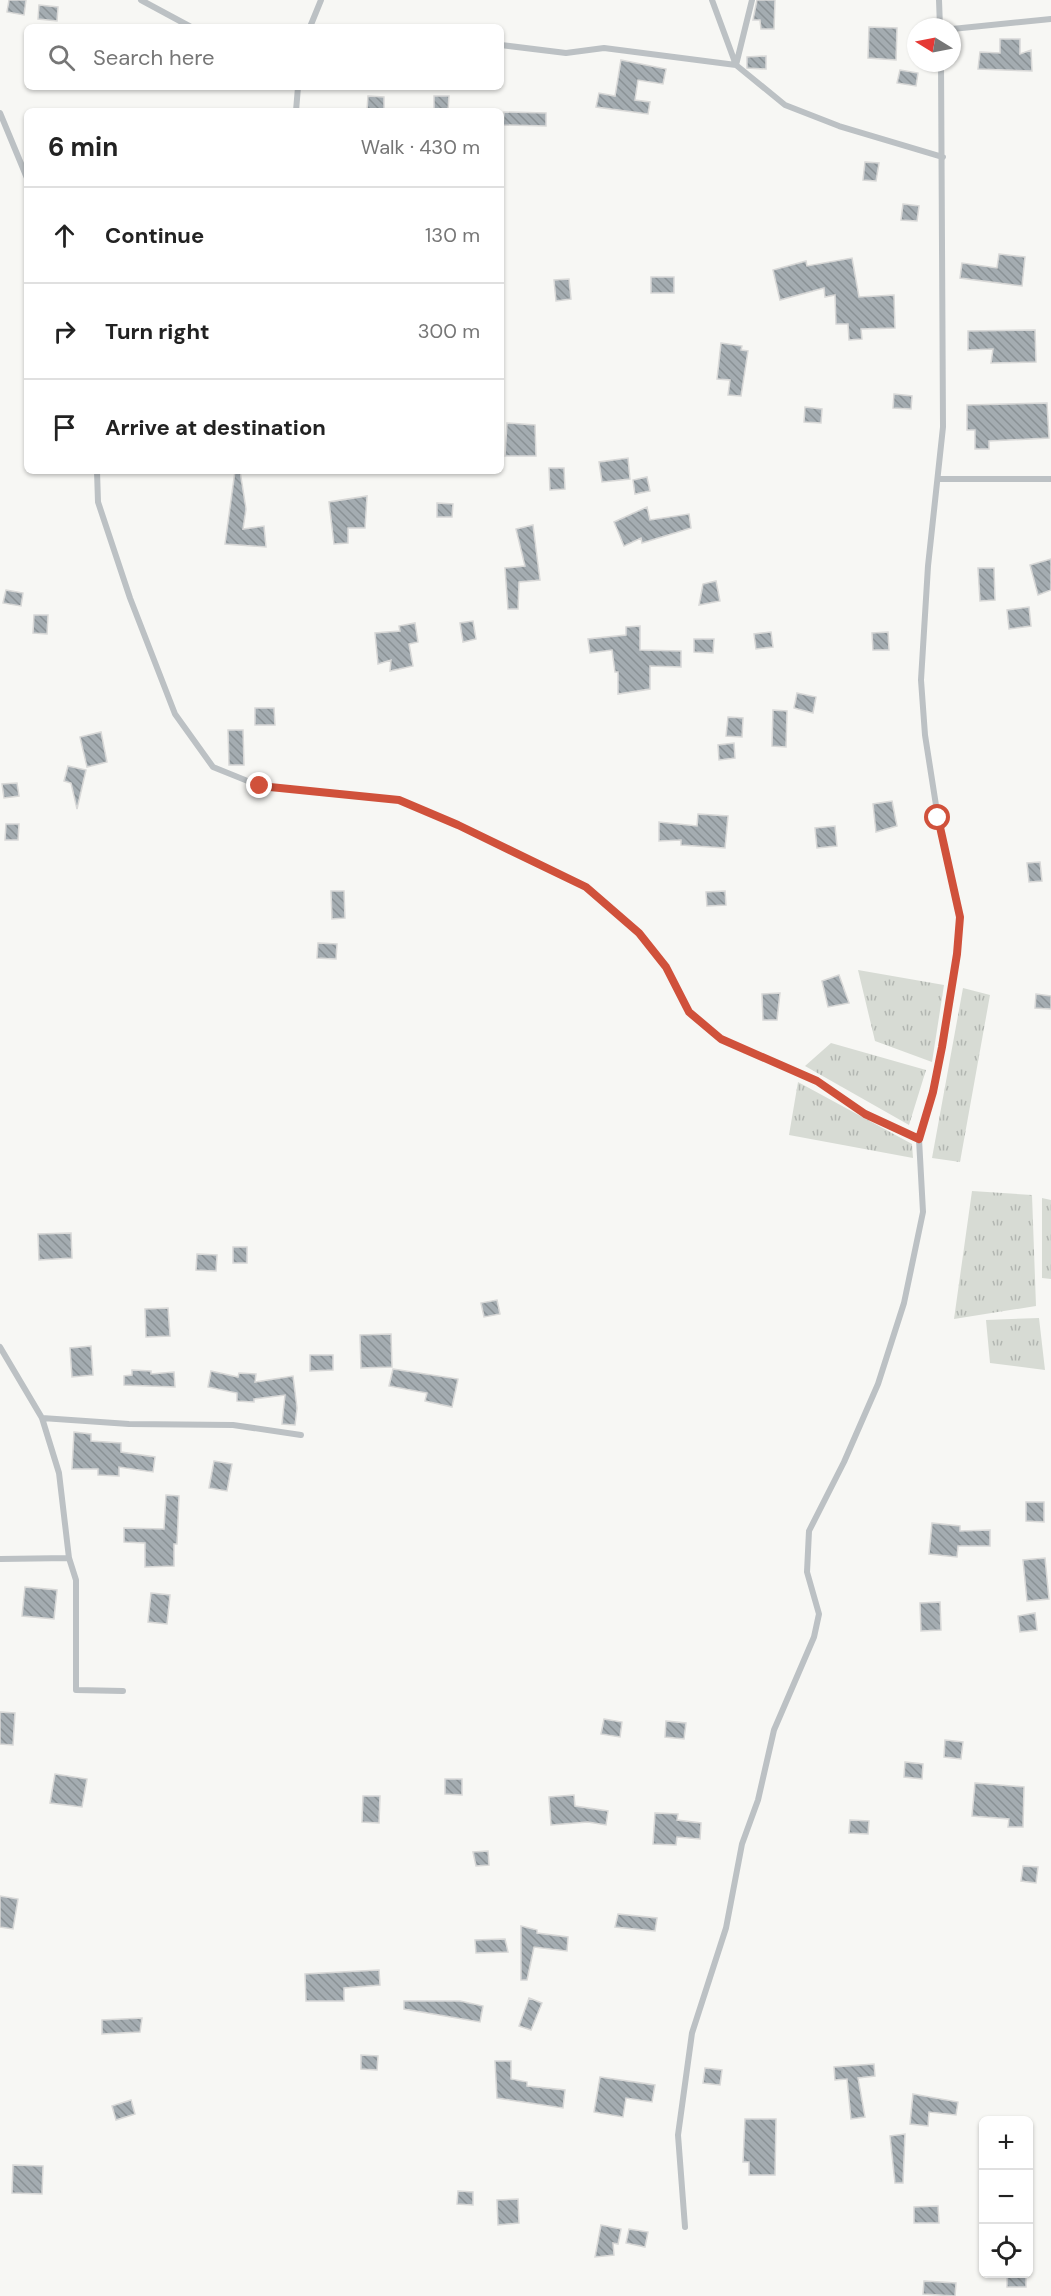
<!DOCTYPE html>
<meta charset="utf-8">
<style>
:root{--surface:#fff;--page:#f2f2f2;--text:#222;--muted:#767676;--line:#e0e0e0}
body{margin:0;font-family:"DM Sans",sans-serif;background:var(--page);color:var(--text)}
.controls{position:absolute;right:18px;bottom:18px;display:grid;overflow:hidden;border-radius:9px;box-shadow:0 2px 4px #0004}
.controls button{width:54px;height:54px;display:grid;place-items:center;padding:0;border:0;border-bottom:2px solid var(--line);background:var(--surface);color:var(--text);font:30px sans-serif}
.compass{position:absolute;left:907px;top:18px;width:54px;height:54px;border-radius:50%;background:var(--surface);box-shadow:0 2px 4px #0004;rotate:280deg}
.stop{position:absolute;width:18px;height:18px;margin:-14px;border:4px solid #d0513b;border-radius:50%;background:#fff}
.stop.end{background:#d0513b;border-color:#fff;box-shadow:0 2px 6px #0008}
.list{margin:0;padding:0;list-style:none}
h2{display:flex;justify-content:space-between;align-items:center;height:78px;margin:0;padding:0 24px;font-size:26px}
h2 small{font-size:20px;font-weight:400;color:var(--muted)}
.list li{display:grid;grid-template-columns:39px 1fr auto;gap:18px;align-items:center;box-sizing:border-box;height:96px;padding:0 24px;border-top:2px solid var(--line)}
.list b{display:block;font-size:22px;white-space:nowrap}
.list em{font-size:20px;font-style:normal;color:var(--muted)}
.icon{flex:none;width:33px;height:33px;fill:none;stroke:currentColor;stroke-width:2;stroke-linecap:round;stroke-linejoin:round}
.map{position:relative;flex:none;width:1051px;height:2296px;overflow:hidden}
.search{position:absolute;background:var(--surface);box-shadow:0 2px 4px #0004;left:24px;top:24px;width:480px;height:66px;display:flex;align-items:center;gap:15px;box-sizing:border-box;padding:0 21px;border-radius:9px;color:var(--muted);font-size:22px}
.panel{position:absolute;background:var(--surface);box-shadow:0 2px 4px #0004;left:24px;top:108px;width:480px;height:366px;border-radius:9px}
.map>svg:first-child{display:block}
</style>
<div class="map">
<svg width="1051" height="2296" viewBox="0 0 1051 2296">
<defs>
<pattern id="grass-tufts" width="24" height="20" patternUnits="userSpaceOnUse" patternTransform="scale(1.5)"><rect width="24" height="20" fill="#d7dbd4"/><path d="M3 7l-1-3M5 7V3M7 7l1-3M15 17l-1-3M17 17v-4M19 17l1-3" fill="none" stroke="#b2b6b1"/></pattern>
<pattern id="building-back-hatch" width="6" height="6" patternUnits="userSpaceOnUse" patternTransform="scale(1.5)"><rect width="6" height="6" fill="#a4acb1"/><path d="M-1 5l2 2M0 0l6 6M5-1l2 2" fill="none" stroke="#8a9195"/></pattern>
</defs>
<rect width="100%" height="100%" fill="#f7f7f4"/>
<path fill="url(#grass-tufts)" d="M858 970 944 985 932 1062 875 1041Z
M963 988 990 995 960 1162 932 1158Z
M831 1043 926 1070 909 1125 805 1066Z
M798 1082 912 1144 913 1158 789 1135Z
M972 1191 1032 1195 1036 1306 954 1319Z
M1042 1198 1051 1200V1279L1042 1278Z
M1039 1318 1045 1370 990 1363 986 1320Z"/>
<path fill="url(#building-back-hatch)" stroke="#d8d8d7" stroke-width="1.5" d="M9 0H26L24 15 7 12Z
M757 0H775L774 29H761L760 20H753Z
M39 5 58 7 57 21 38 19Z
M869 27 897 28 896 60 868 58Z
M1000 39H1020V54L1031 50 1032 71 978 69 980 52 1000 53Z
M766 56V69L747 68V57Z
M621 60 666 69 663 84 638 80 635 100 650 102 648 114 596 107 599 93 615 96Z
M900 70 918 73 916 86 897 83Z
M368 96 384 97V110H367Z
M434 96H449L448 111H434Z
M504 112 546 113V126L503 125Z
M865 162 879 163 876 181 863 180Z
M903 204 919 206 917 221 901 220Z
M999 254 1025 257 1022 286 960 278 962 263 997 268Z
M852 258 859 297 894 295 895 328 861 329 862 339 849 340 848 324H836L835 295 825 297 824 288 780 300 773 270 806 261 807 266Z
M651 277H674V293H651Z
M569 279 571 299 556 301 554 280Z
M1035 330 1036 362 991 363 993 349 968 350V331Z
M721 343 742 346 741 350 748 351 741 396 728 395 730 380 717 379Z
M894 394 912 396 911 409 893 408Z
M1047 403 1049 438 989 441V449H975V430H967V405Z
M805 407 822 409 821 423 804 422Z
M507 423 535 425 536 456H505Z
M628 458 630 479 602 482 599 462Z
M549 468H564L565 489 550 490Z
M235 471H240L246 509 243 529 264 526 266 547 225 544Z
M647 477 650 491 635 494 633 480Z
M367 496 365 528H348V543L334 544 329 502Z
M437 503 453 504 452 517H437Z
M647 507 650 520 689 514 691 528 642 543 641 538 624 546 614 522Z
M533 525 540 580 519 582 518 609H508L505 568 525 566 516 529Z
M1051 559V590L1038 595 1030 565Z
M978 568H994L995 600 980 601Z
M716 581 720 601 699 605 703 584Z
M6 590 23 593 21 606 3 603Z
M1029 607 1031 626 1009 629 1007 610Z
M34 615H48L47 634 33 633Z
M473 621 476 639 463 642 460 623Z
M415 623 418 642 409 644 413 666 390 671 391 660 378 664 375 633 400 631 399 626Z
M640 626V650L681 651V667L650 666V689L618 694V672H615L612 650 590 653 588 639 626 635V627Z
M771 632 773 647 756 649 754 634Z
M888 632 889 650H873L872 633Z
M694 639H714L713 653 694 652Z
M797 693 816 697 813 713 794 708Z
M255 708H274L275 725H255Z
M773 710 787 711 786 747 772 746Z
M728 717 743 718 742 737 726 736Z
M228 730H243L244 765H229Z
M101 732 107 762 87 767 80 737Z
M734 743 735 758 719 760 718 745Z
M68 766 86 770 77 809 71 783 64 781Z
M17 783 19 796 4 798 2 784Z
M892 801 897 826 876 832 873 804Z
M698 814 728 816 725 848 681 845V840L659 841V822L697 826Z
M6 824H19L18 840H5Z
M835 826 837 846 817 848 815 828Z
M1040 862 1042 881 1029 882 1027 863Z
M331 891H344L345 918 332 919Z
M725 891 726 905 707 906 706 892Z
M318 943 337 944 336 959 317 958Z
M839 975 849 1003 828 1007 822 981Z
M780 993 777 1020H763L762 994Z
M1036 994 1051 996V1009L1035 1008Z
M71 1233 72 1258 39 1260 38 1234Z
M233 1247H247V1263H233Z
M197 1254 217 1255 216 1271 196 1270Z
M497 1300 500 1314 484 1317 481 1303Z
M168 1308 170 1336 146 1337 145 1309Z
M391 1334 392 1367 361 1368 360 1335Z
M91 1346 93 1375 72 1377 70 1348Z
M310 1355H333V1370L310 1371Z
M393 1369 458 1379 452 1407 425 1401 427 1393 389 1386Z
M132 1370 151 1371V1374L174 1372 175 1387 124 1385V1376L132 1375Z
M211 1371 238 1377 239 1373 256 1374 255 1382 293 1376 297 1408 295 1425 282 1424 285 1395 254 1399V1402L237 1401V1393L208 1387Z
M74 1432 91 1434V1441L121 1443V1452L155 1457 153 1472 119 1467V1476L98 1475V1469H72Z
M214 1461 232 1464 227 1491 209 1488Z
M166 1495 179 1496 177 1544H174V1566L145 1567V1543L124 1542V1528L164 1529Z
M1026 1502H1044V1522L1026 1521Z
M932 1523 960 1526V1531L990 1530V1546H958L957 1557 929 1554Z
M1045 1558 1049 1599 1027 1601 1023 1560Z
M25 1587 57 1590 54 1619 22 1616Z
M151 1593 170 1595 167 1624 148 1622Z
M940 1602 941 1630 921 1631 920 1603Z
M1035 1613 1037 1630 1020 1632 1018 1616Z
M0 1712 15 1713 13 1745 0 1744Z
M604 1719 622 1722 620 1737 601 1734Z
M666 1721 686 1723 684 1739 665 1737Z
M945 1740 963 1742 961 1759 944 1757Z
M905 1762 923 1764 922 1779 904 1777Z
M55 1774 87 1779 82 1807 50 1803Z
M445 1779H462V1795L445 1794Z
M975 1783 1024 1787 1023 1827H1008L1009 1819 972 1816Z
M574 1795 575 1806 608 1811 606 1825 588 1822 551 1825 549 1797Z
M363 1796H380L379 1823 362 1822Z
M655 1813 678 1814 677 1820 701 1823 700 1839 677 1837 676 1845 653 1844Z
M850 1820 869 1821 868 1834 849 1833Z
M488 1851 489 1865 476 1866 473 1852Z
M1023 1866 1038 1867 1036 1883 1021 1881Z
M0 1896 18 1899 13 1929 0 1927Z
M618 1914 657 1918 655 1931 615 1927Z
M521 1926 537 1930V1933L568 1937 567 1951 534 1947 527 1980H521Z
M505 1939 508 1952 476 1953 475 1940Z
M379 1970 380 1985 344 1988V2001H306L305 1974Z
M529 1998 542 2003 531 2030 519 2026Z
M404 2001H460L483 2006 480 2022 404 2009Z
M142 2018 140 2032 102 2034V2020Z
M361 2055 378 2056 377 2070 361 2069Z
M495 2061H511V2079L527 2082V2086L565 2090 563 2108 497 2098Z
M874 2064 875 2076 858 2078 865 2117 851 2119 847 2079 835 2080 834 2067Z
M705 2068 722 2070 720 2085 703 2083Z
M600 2077 655 2085 652 2102 626 2098 623 2117 594 2112Z
M913 2094 958 2102 956 2115 929 2112 928 2126 910 2124Z
M131 2100 135 2114 116 2120 112 2106Z
M745 2119H776L775 2175H749V2162H743Z
M905 2134 903 2183H895L890 2136Z
M13 2165 43 2166 42 2194 12 2193Z
M458 2191 473 2192V2205L457 2204Z
M518 2199 519 2223 498 2225 497 2200Z
M938 2206 939 2223H914V2207Z
M601 2225 621 2229 618 2244 613 2243 614 2255 595 2257Z
M629 2229 648 2232 645 2247 626 2243Z
M1007 2274H1026V2287H1007Z
M924 2281 956 2283 955 2296 923 2294Z"/>
<g fill="none" stroke-linecap="round" stroke-linejoin="round">
<path stroke="#bcc1c4" stroke-width="6" d="M141 0 191 27
M712 0 736 65 785 105 839 126 943 157
M939 0 940 27
M310 27 321 0
M952 29 1051 19
M501 45 566 53 604 48 736 65 752 0
M296 111 298 87
M0 113 27 178
M97 471 98 502 130 598 175 714 213 767 260 786 399 800 458 825 586 887 639 933 666 967 689 1012 721 1039 817 1081 865 1114 919 1139 923 1212 904 1303 878 1384 844 1462 809 1531 807 1572 819 1614 814 1637 774 1730 758 1800 742 1844 726 1928 692 2033 678 2135 685 2227
M938 479H1051
M919 1139 933 1092 942 1047 957 954 960 917 938 818 925 735 921 680 928 566 943 427 941 63
M0 1347 42 1418 59 1473 69 1558 76 1580V1690L123 1691
M42 1418 129 1424 233 1425 301 1435
M0 1559 69 1558"/>
</g>
<g fill="none" stroke-linecap="round" stroke-linejoin="round">
<path stroke="#d0513b" stroke-width="8" d="M260 786 399 800 458 825 586 887 639 933 666 967 689 1012 721 1039 817 1081 865 1114 919 1139 933 1092 942 1047 957 954 960 917 938 818"/>
</g>
</svg>
<div class="controls">
<button>+</button>
<button>−</button>
<button><svg class="icon" aria-label="locate" viewBox="0 0 24 24"><circle cx="12" cy="12" r="6"/><path d="M12 2v4M12 18v4M2 12h4M18 12h4"/></svg></button>
</div>
<svg class="compass" viewBox="-18 -18 36 36"><path d="M0-13l5 13h-10z" fill="#e53935"/><path d="M0 13l5-13h-10z" fill="#767676"/></svg>
<div class="stop" style="left:938px;top:818px"></div>
<div class="stop end" style="left:260px;top:786px"></div>
<div class="search"><svg class="icon" aria-label="search" viewBox="0 0 24 24"><circle cx="10" cy="10" r="6"/><path d="M15 15l6 6"/></svg>Search here</div>
<section class="panel">
<h2>6 min<small>Walk · 430 m</small></h2>
<ul class="list">
<li><svg class="icon" aria-label="ahead" viewBox="0 0 24 24"><path d="M12 20V5M6 11l6-6 6 6"/></svg><div><b>Continue</b></div><em>130 m</em></li>
<li><svg class="icon" aria-label="right" viewBox="0 0 24 24"><path d="M7 20v-9h11M14 6l5 5-5 5"/></svg><div><b>Turn right</b></div><em>300 m</em></li>
<li><svg class="icon" aria-label="arrive" viewBox="0 0 24 24"><path d="M6 21V4h12l-3 4 3 4H6"/></svg><div><b>Arrive at destination</b></div></li>
</ul>
</section>
</div>
